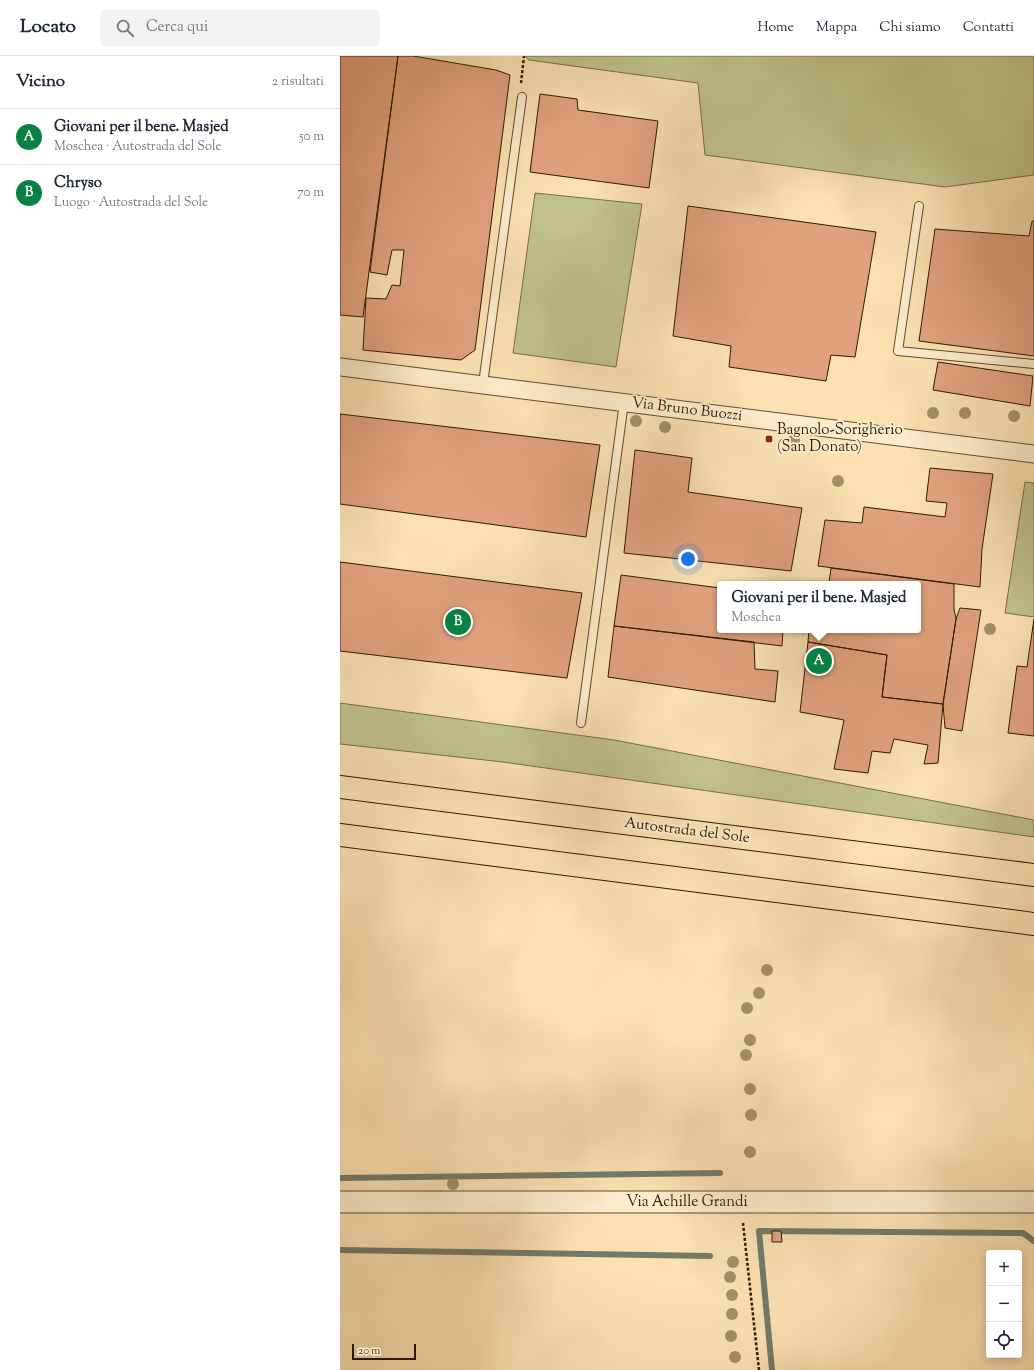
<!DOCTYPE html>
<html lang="it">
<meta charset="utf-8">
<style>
:root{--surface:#fff;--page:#f2f2f3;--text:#1f2937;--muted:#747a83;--line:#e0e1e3;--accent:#0b8043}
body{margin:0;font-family:"Sorts Mill Goudy",serif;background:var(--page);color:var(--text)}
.controls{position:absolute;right:12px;bottom:12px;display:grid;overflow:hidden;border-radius:4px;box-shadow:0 2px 10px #0003}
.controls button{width:36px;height:36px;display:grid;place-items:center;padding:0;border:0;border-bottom:1px solid var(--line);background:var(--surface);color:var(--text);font:20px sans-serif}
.scale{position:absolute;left:12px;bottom:10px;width:64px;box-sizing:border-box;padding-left:4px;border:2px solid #2c1900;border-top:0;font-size:11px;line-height:14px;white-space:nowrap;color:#2c1900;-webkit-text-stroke:3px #fceccd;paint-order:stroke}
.you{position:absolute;left:348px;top:503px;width:14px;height:14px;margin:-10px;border:3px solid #fff;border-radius:50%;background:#1a73e8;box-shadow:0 0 0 6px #1a73e833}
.badge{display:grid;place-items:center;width:26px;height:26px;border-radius:50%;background:var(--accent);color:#fff;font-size:13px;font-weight:700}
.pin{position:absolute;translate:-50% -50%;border:2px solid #fff;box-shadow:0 1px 4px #0006}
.popup{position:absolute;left:377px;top:525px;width:204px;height:52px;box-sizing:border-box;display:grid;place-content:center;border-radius:4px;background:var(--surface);filter:drop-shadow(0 1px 3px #0005);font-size:13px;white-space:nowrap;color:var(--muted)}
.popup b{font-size:15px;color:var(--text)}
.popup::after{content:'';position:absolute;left:50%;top:100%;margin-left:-8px;border:8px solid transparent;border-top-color:var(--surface)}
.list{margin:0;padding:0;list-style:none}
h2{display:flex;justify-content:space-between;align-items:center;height:52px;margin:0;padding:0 16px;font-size:17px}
h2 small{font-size:13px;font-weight:400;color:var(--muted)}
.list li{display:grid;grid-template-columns:26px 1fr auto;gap:12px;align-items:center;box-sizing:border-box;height:56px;padding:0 16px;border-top:1px solid var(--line)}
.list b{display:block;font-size:15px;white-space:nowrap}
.list p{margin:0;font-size:13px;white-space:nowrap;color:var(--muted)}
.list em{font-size:13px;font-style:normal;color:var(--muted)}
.icon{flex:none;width:22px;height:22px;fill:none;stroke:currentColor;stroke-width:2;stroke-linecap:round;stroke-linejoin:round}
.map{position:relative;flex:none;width:694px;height:1314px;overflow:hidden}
header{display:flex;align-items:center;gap:24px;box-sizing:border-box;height:56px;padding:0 20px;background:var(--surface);border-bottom:1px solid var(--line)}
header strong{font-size:19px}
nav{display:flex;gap:22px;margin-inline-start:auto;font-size:14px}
.search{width:280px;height:36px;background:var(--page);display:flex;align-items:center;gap:10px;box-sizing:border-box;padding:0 14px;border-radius:4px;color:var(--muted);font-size:15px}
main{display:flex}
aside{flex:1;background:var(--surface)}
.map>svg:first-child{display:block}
</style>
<header>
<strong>Locato</strong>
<div class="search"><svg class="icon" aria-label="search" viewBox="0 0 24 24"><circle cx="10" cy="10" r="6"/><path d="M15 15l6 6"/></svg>Cerca qui</div>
<nav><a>Home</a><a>Mappa</a><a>Chi siamo</a><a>Contatti</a></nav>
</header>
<main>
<aside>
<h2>Vicino<small>2 risultati</small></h2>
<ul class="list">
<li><span class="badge">A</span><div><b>Giovani per il bene. Masjed</b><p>Moschea · Autostrada del Sole</p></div><em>50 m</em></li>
<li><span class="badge">B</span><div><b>Chryso</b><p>Luogo · Autostrada del Sole</p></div><em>70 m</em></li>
</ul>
</aside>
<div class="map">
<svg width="694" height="1314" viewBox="0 0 694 1314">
<rect width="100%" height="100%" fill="#fbe1b2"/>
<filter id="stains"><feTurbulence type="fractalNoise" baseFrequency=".005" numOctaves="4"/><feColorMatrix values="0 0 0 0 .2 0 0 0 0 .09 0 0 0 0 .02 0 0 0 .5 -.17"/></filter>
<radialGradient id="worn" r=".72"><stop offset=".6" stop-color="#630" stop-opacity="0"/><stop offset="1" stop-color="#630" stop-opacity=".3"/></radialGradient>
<path fill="#c1c28a" stroke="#766e45" d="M185 0H694V119L605 131 365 99 358 27 189 4Z
M195 137 302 148 276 311 173 297Z
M685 426 694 427V561L665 557Z
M0 647 274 684 694 764V781L163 706 0 688Z"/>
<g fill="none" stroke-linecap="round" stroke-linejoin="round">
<path stroke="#717b6a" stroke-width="6" d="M0 1122 380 1117
M0 1194 370 1200
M432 1314 419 1175 683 1177 694 1185"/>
</g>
<path fill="#e1a17d" stroke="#2c1900" d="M0 0H58L23 261 0 259Z
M58 0H73L156 14 170 19 135 294 121 304 23 294 26 242 46 243 52 229 60 230 64 194H52L47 219 30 216Z
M200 38 237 43 238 54 318 65 309 132 190 116Z
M348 150 536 176 515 301 491 299 486 325 389 311 391 290 333 280Z
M692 165H694V300L579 285 595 173 689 180Z
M598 306 693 320 690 350 593 334Z
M0 358 260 389 246 481 0 448Z
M295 394 352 402 348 436 462 452 451 515 284 497Z
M590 412 653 418 642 493 640 531 478 510 485 464 522 467 524 451 605 461 607 447 586 445Z
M0 506 242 537 227 622 0 595Z
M491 512 614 528V553L616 563 603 648 542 641 547 599 468 586 469 574H578V528L489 527Z
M281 519 380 532V574H443L442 590 274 570Z
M620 552 641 554 622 675 605 672 603 648 616 563Z
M694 563V680L668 677 677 610 687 611Z
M274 570 414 586 415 613 438 615 435 646 268 621Z
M468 586 547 599 542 641 603 648 598 707 584 708 588 689 554 683 550 697 532 695 528 717 494 713 504 664 460 656Z
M432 1175H441L442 1186H432Z"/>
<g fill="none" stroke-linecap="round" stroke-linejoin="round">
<g stroke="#604b2c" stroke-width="10">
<path id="service" d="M579 150 558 295 694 308
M143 328 182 41
M241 667 284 346"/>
</g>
<g stroke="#604b2c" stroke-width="19">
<path id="minor" d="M0 311 694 398"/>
</g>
<g stroke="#604b2c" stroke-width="23">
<path id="tertiary" d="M0 1146H694"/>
</g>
<g stroke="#2c1900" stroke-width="24">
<path id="motorway" d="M0 731 694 819
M0 779 694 868"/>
</g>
<path stroke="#2c1900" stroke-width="2.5" stroke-dasharray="3 2" stroke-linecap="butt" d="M181 27 184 0
M403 1167 419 1314"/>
<use href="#service" stroke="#fceccd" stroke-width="8"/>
<use href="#minor" stroke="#fceccd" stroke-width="17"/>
<use href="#tertiary" stroke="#fceccd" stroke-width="21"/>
<use href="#motorway" stroke="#fbe1b2" stroke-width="22"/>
</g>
<g fill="#a28f67">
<circle cx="593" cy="357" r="6"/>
<circle cx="625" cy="357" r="6"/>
<circle cx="674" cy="360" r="6"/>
<circle cx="296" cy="365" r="6"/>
<circle cx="325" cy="371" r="6"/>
<circle cx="454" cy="384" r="6"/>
<circle cx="498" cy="425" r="6"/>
<circle cx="650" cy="573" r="6"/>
<circle cx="427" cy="914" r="6"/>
<circle cx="419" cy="937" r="6"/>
<circle cx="407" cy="952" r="6"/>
<circle cx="410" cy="984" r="6"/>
<circle cx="406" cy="999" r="6"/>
<circle cx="410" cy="1033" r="6"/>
<circle cx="411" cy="1059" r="6"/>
<circle cx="410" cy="1096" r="6"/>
<circle cx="113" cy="1128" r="6"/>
<circle cx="393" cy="1206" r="6"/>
<circle cx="390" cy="1221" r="6"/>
<circle cx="392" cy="1239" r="6"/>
<circle cx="392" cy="1258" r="6"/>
<circle cx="391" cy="1280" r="6"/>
<circle cx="395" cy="1301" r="6"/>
</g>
<rect fill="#8f2418" stroke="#fceccd" stroke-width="1.5" x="425" y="379" width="8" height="8" rx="2"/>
<g text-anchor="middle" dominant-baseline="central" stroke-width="4" stroke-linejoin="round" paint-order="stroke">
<g font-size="15" fill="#2c1900" stroke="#fceccd">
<text transform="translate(347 354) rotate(7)">Via Bruno Buozzi</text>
<text transform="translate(347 775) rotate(7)">Autostrada del Sole</text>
<text x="347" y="1146">Via Achille Grandi</text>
</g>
<g font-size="15" fill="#2c1900" stroke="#fceccd" text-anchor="start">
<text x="437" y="374">Bagnolo-Sorigherio<tspan x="437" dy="17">(San Donato)</tspan></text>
</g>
</g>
<rect width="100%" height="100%" filter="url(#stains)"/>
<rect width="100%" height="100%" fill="url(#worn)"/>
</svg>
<div class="controls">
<button>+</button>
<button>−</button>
<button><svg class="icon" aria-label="locate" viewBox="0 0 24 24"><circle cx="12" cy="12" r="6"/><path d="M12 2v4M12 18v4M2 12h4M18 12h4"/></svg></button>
</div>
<div class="scale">20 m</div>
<div class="you"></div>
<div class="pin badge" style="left:479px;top:605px">A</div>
<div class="popup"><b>Giovani per il bene. Masjed</b>Moschea</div>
<div class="pin badge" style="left:118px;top:566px">B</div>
</div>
</main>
